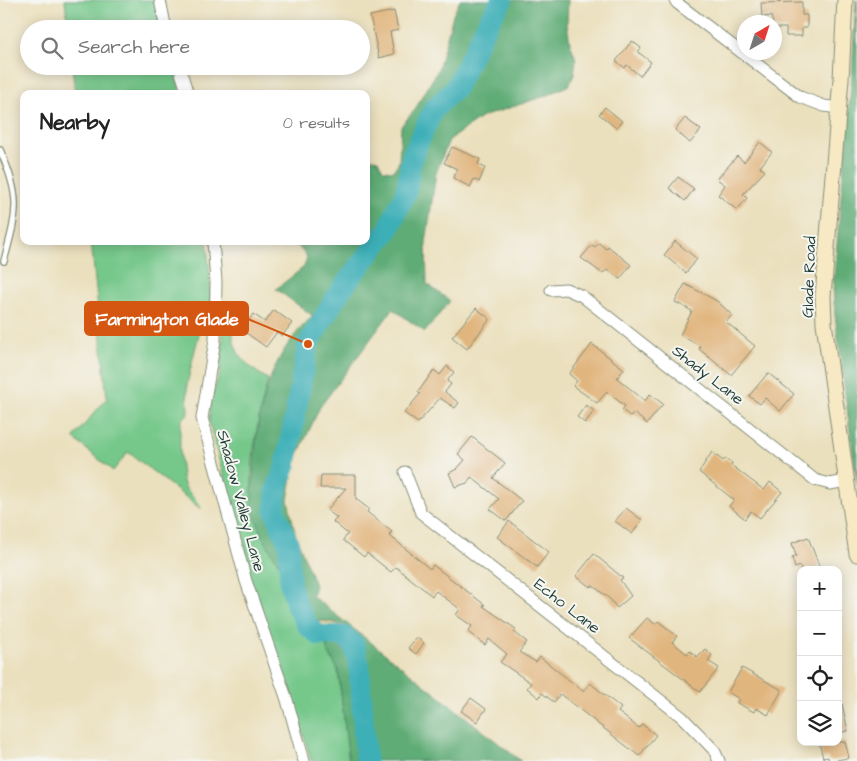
<!DOCTYPE html>
<meta charset="utf-8">
<style>
:root{--surface:#fff;--page:#f2f2f2;--text:#222;--muted:#767676;--line:#e0e0e0}
body{margin:0;font-family:"Architects Daughter",sans-serif;background:var(--page);color:var(--text)}
.controls{position:absolute;right:15px;bottom:15px;display:grid;overflow:hidden;border-radius:10px;box-shadow:0 2px 12px #0003}
.controls button{width:45px;height:45px;display:grid;place-items:center;padding:0;border:0;border-bottom:1px solid var(--line);background:var(--surface);color:var(--text);font:25px sans-serif}
.compass{position:absolute;left:737px;top:15px;width:45px;height:45px;border-radius:50%;background:var(--surface);box-shadow:0 2px 12px #0003;rotate:39deg}
.list{margin:0;padding:0;list-style:none}
h2{display:flex;justify-content:space-between;align-items:center;height:65px;margin:0;padding:0 20px;font-size:21px}
h2 small{font-size:16px;font-weight:400;color:var(--muted)}
.icon{flex:none;width:28px;height:28px;fill:none;stroke:currentColor;stroke-width:2;stroke-linecap:round;stroke-linejoin:round}
.map{position:relative;flex:none;width:857px;height:761px;overflow:hidden}
.search{position:absolute;background:var(--surface);box-shadow:0 2px 12px #0003;left:20px;top:20px;width:350px;height:55px;display:flex;align-items:center;gap:12px;box-sizing:border-box;padding:0 18px;border-radius:28px;color:var(--muted);font-size:19px}
.panel{position:absolute;background:var(--surface);box-shadow:0 2px 12px #0003;left:20px;top:90px;width:350px;height:155px;border-radius:10px}
.map>svg:first-child{display:block}
</style>
<div class="map">
<svg width="857" height="761" viewBox="0 0 857 761">
<rect width="100%" height="100%" fill="#f6f6f2"/>
<filter id="ink" filterUnits="userSpaceOnUse"><feTurbulence type="fractalNoise" baseFrequency=".02" numOctaves="2"/><feDisplacementMap in="SourceGraphic" scale="10" xChannelSelector="R" yChannelSelector="G"/><feConvolveMatrix kernelMatrix="1 2 1 2 8 2 1 2 1" color-interpolation-filters="sRGB"/></filter>
<filter id="wash" filterUnits="userSpaceOnUse"><feTurbulence type="fractalNoise" baseFrequency=".0096" numOctaves="4" result="noise"/><feDisplacementMap in="SourceGraphic" scale="20" xChannelSelector="R" yChannelSelector="G"/><feGaussianBlur stdDeviation="1.12" result="paint"/><feColorMatrix in="noise" values="0 0 0 0 0 0 0 0 0 0 0 0 0 0 0 0 0 1.4 0 .05"/><feComposite in="paint" operator="in"/></filter>
<g filter="url(#wash)">
<rect width="100%" height="100%" fill="#ebe0bd"/>
<path fill="#74c78a" stroke="#4a825f" d="M65 0H155L161 29H68Z
M72 66H173L181 94H75Z
M91 241H207L212 303 199 334 192 362 187 385 188 414C187 415 183 419 182 420 178 429 180 479 185 487 190 495 197 500 201 509L128 452 113 471 73 438 107 398Z
M238 316C237 321 232 329 233 335 234 356 251 369 268 379 257 424 242 487 261 532 267 547 279 560 286 574 288 579 286 584 287 589 292 612 303 637 327 645V650L338 669 349 761H311L292 696 250 577 209 422 210 402 220 373 223 332Z"/>
<path fill="#5fac76" stroke="#3f7455" d="M460 0H498L481 28 456 79 432 106 407 161 404 190 386 228 339 290 306 344 284 462 273 492V511L286 544 287 577C273 554 255 529 252 501 251 489 254 475 254 463 258 407 269 355 313 316L276 289 304 267 307 257 294 241H366V157L378 160 383 170 393 171 399 162 401 126 414 111 438 70 453 15Z
M504 0H568L567 24 570 43 576 59 574 75 569 85 548 95 482 117 449 140 436 173 426 243 427 284 450 301 425 332 393 309 320 407 295 461 288 500 296 536 315 585 312 596 521 761H369V720L366 665 335 622 314 620 309 616 297 596 299 586 295 563 279 512 278 501V491L288 461 312 344 341 292 391 230 409 191 415 163 430 124 436 113 461 89 486 33Z
M856 0H857V486L835 315 833 288 852 76Z
M327 645H337L349 655 363 761H349L338 670 327 650Z"/>
<path fill="#eeda9e" stroke="#868c69" d="M498 0H504L486 33 461 89 436 113 430 124 415 163 409 191 391 230 341 292 312 344 288 461 278 491 279 512 289 540 299 586 297 596 303 608 314 620 344 625 354 633 360 644 366 665 369 720V761H363L349 655 337 645H327L309 637 297 621 286 586V544L273 511 274 489 284 462 306 344 339 290 386 228 404 190 407 161 428 111 456 79 481 28Z"/>
<g fill="none" stroke-linecap="round" stroke-linejoin="round">
<path stroke="#3eafb7" stroke-width="21" d="M366 761 359 665 354 645 343 636 319 635 308 626 297 607 290 583 289 545 275 511 276 491 286 465 308 344 340 291 388 230 406 192 412 157 433 110 456 87 488 22 502 0"/>
</g>
<g id="blocks">
<path fill="#e1b57e" d="M802 2V15H807V28H802V36H786V28H774L771 16 762 17 761 3Z
M394 11 398 30 390 32 394 54 379 58 370 16Z
M632 41 641 48 638 52 651 62 640 76 627 65 625 68 616 61Z
M605 107 622 121 616 128 599 114Z
M685 118 701 130 690 143 675 130Z
M760 142 772 152 760 167 765 171 743 194 747 198 737 210 718 195 725 185 717 179 737 156 744 162Z
M452 147 480 159 478 164 485 168 479 182 474 179 470 187 453 178 457 169 444 163Z
M678 177 694 189 685 201 669 188Z
M675 241 697 259 686 273 664 255Z
M599 243 606 249 608 246 631 265 620 279 608 270 602 273 581 258 592 245 595 247Z
M685 284 717 301 732 315 726 322 755 346 731 375 699 349 700 346 680 335 692 311 675 302Z
M476 308 490 319 467 349 452 337Z
M274 310 292 323 282 336 277 332 266 347 242 330 253 314 265 322Z
M592 344 624 369 617 378 645 401 650 394 663 404 647 424 634 413 631 417 622 410 625 406 607 392 597 403 573 386 577 381 569 374Z
M447 366 454 372 447 381 451 384 445 392 459 403 455 408 440 398 418 423 404 413 420 394 418 392 434 370 440 375Z
M768 373 794 394 780 411 765 398 760 404 749 396Z
M586 405 594 411 585 423 577 417Z
M472 437 505 463 493 478 522 501 506 521 490 509 499 499 471 477 467 483 455 487 449 473 457 469 465 460 458 454Z
M712 452 723 461 725 458 732 463 731 465 764 490 770 482 782 492 760 518 751 511 745 519 729 506 734 500 699 472Z
M321 475H356V499L369 509 367 512 392 532 389 535 430 569 433 565 485 605 483 606 516 629 514 632 527 642 519 652 536 662 540 657 583 691 590 683 621 708 618 712 639 728 642 724 656 735 639 756 560 694 554 702 542 693 539 698 527 688 531 683 500 662 507 654 489 639 485 645 468 632 472 626 456 615 460 609 436 591 432 596 396 567 391 572 367 553 364 557 343 540 348 534 333 522 337 518 327 510 346 488H320Z
M626 508 642 520 632 534 615 521Z
M509 521 549 552 537 567 497 537Z
M808 537 820 568 814 570H801L800 566 795 568 792 558 796 556 792 543Z
M594 554 623 578 620 580 631 596 617 608 610 599 592 585 590 587 576 576Z
M647 618 655 624 658 621 677 636 672 642 687 654 690 651 697 657 705 649 712 655 708 661 719 668 700 692 629 638Z
M417 637 424 643 416 654 408 648Z
M742 668 782 690 768 715 756 708 754 712 737 703 739 699 728 692Z
M471 698 486 709 477 722 461 711Z
M838 704H842L848 731 838 733Z
M819 742H845L849 758 829 761 828 757 823 758Z"/>
</g>
</g>
<g filter="url(#ink)">
<use href="#blocks" fill-opacity="0" stroke="#858e78" stroke-width="1"/>
<g fill="none" stroke-linecap="round" stroke-linejoin="round">
<g stroke="#858e78" stroke-width="8">
<path id="lane" d="M0 150C22 199 17 212 4 261"/>
</g>
<g stroke="#858e78" stroke-width="13">
<path id="street" d="M160 0 166 29
M675 0 677 3 800 97 824 106 839 108
M179 66 188 94
M213 241 216 282 215 340 202 418 246 581 287 700 304 761
M551 290 566 289 582 296 815 480 830 484 846 481
M405 472 421 513 682 717 714 750 719 761"/>
</g>
<g stroke="#858e78" stroke-width="17">
<path id="secondary" d="M845 0 841 79 823 296 824 323 857 554"/>
</g>
<use href="#lane" stroke="#fff" stroke-width="5.5"/>
<use href="#street" stroke="#fff" stroke-width="11"/>
<use href="#secondary" stroke="#f7e9c3" stroke-width="15"/>
</g>
</g>
<g text-anchor="middle" dominant-baseline="central" stroke-width="4" stroke-linejoin="round" paint-order="stroke">
<g font-size="16" fill="#1f3d34" stroke="#f6f6f2">
<text transform="translate(809 277) rotate(-88)">Glade Road</text>
<text transform="translate(708 375) rotate(38)">Shady Lane</text>
<text transform="translate(241 501) rotate(75)">Shadow Valley Lane</text>
<text transform="translate(567 606) rotate(38)">Echo Lane</text>
</g>
</g>
<path fill="none" stroke="#d45610" stroke-width="2" d="M308 344L248 319"/>
<circle fill="#d45610" stroke="#f6f6f2" stroke-width="2" cx="308" cy="344" r="5"/>
<rect fill="#d45610" stroke="#d45610" stroke-width="2" x="85" y="302" width="163" height="33" rx="5"/>
<g font-size="18" text-anchor="middle" font-weight="bold" fill="#fff">
<text x="167" y="325">Farmington Glade</text>
</g>
</svg>
<div class="controls">
<button>+</button>
<button>−</button>
<button><svg class="icon" aria-label="locate" viewBox="0 0 24 24"><circle cx="12" cy="12" r="6"/><path d="M12 2v4M12 18v4M2 12h4M18 12h4"/></svg></button>
<button><svg class="icon" aria-label="layers" viewBox="0 0 24 24"><path d="M12 4l9 5-9 5-9-5zM3 14l9 5 9-5"/></svg></button>
</div>
<svg class="compass" viewBox="-18 -18 36 36"><path d="M0-13l5 13h-10z" fill="#e53935"/><path d="M0 13l5-13h-10z" fill="#767676"/></svg>
<div class="search"><svg class="icon" aria-label="search" viewBox="0 0 24 24"><circle cx="10" cy="10" r="6"/><path d="M15 15l6 6"/></svg>Search here</div>
<section class="panel">
<h2>Nearby<small>0 results</small></h2>
<ul class="list">
</ul>
</section>
</div>
